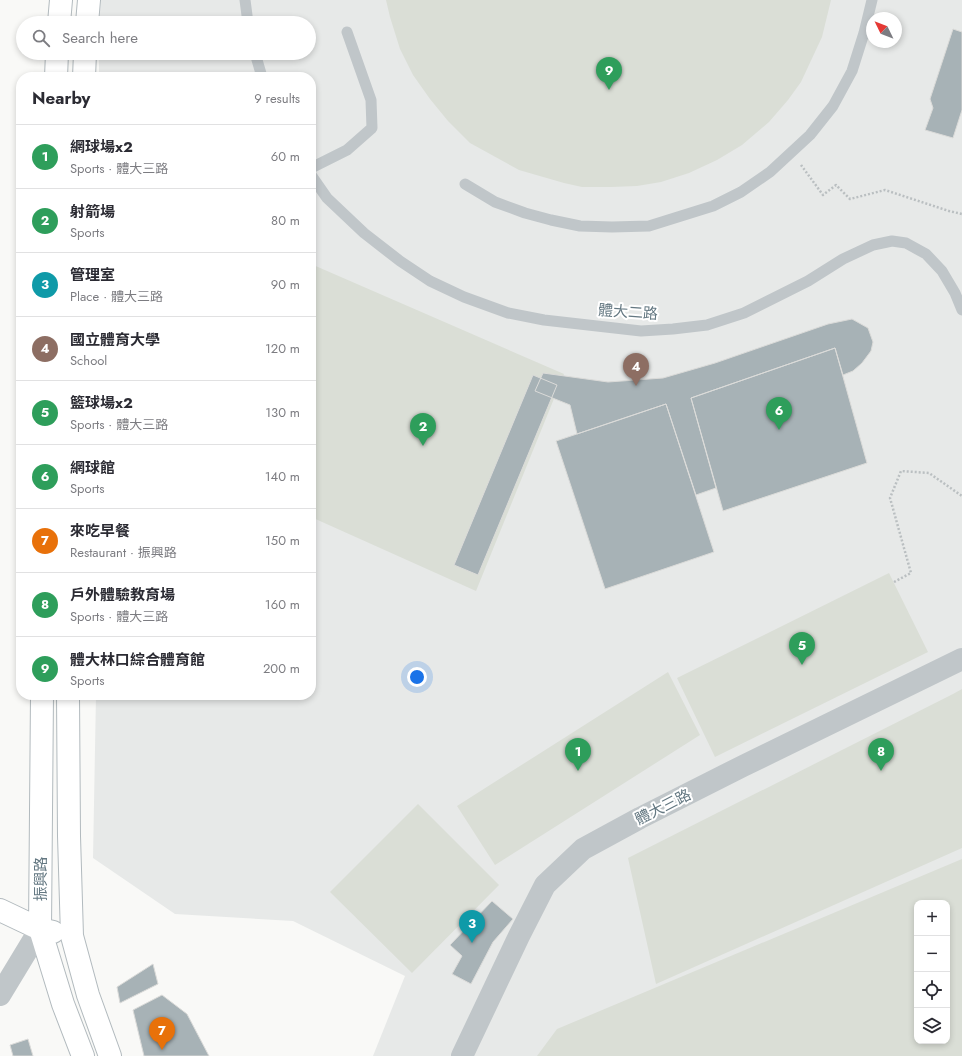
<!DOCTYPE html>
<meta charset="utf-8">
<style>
:root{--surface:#fff;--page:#f7f7f7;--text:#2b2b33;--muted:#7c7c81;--line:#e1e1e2;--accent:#db2777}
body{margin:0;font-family:Jost,"Noto Sans TC",sans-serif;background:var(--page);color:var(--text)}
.controls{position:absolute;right:12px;bottom:12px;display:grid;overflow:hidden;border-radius:8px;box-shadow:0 2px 6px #0003}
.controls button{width:36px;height:36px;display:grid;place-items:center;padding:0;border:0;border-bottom:1px solid var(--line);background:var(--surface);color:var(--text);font:20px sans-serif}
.compass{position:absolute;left:866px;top:12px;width:36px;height:36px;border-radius:50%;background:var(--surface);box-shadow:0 2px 6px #0003;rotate:313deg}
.you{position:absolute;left:417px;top:677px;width:14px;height:14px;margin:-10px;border:3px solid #fff;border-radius:50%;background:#1a73e8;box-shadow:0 0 0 6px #1a73e833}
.badge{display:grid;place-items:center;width:26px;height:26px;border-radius:50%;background:var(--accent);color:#fff;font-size:13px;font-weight:700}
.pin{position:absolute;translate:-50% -33px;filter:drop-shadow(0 1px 2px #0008)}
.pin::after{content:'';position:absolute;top:21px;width:14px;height:12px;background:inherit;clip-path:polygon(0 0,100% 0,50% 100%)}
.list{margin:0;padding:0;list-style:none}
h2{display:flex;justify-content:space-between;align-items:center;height:52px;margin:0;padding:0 16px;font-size:17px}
h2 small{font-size:13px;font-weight:400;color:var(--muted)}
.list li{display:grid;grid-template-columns:26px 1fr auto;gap:12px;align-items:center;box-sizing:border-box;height:64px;padding:0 16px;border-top:1px solid var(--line)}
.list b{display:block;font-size:15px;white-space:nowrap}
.list p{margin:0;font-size:13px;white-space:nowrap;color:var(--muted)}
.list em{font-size:13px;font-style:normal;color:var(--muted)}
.icon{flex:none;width:22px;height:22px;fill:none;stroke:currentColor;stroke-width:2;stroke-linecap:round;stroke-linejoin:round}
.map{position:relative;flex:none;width:962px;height:1056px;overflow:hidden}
.search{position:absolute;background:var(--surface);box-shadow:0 2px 6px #0003;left:16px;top:16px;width:300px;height:44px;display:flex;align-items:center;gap:10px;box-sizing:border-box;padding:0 14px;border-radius:22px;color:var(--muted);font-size:15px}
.panel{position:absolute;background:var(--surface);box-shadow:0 2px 6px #0003;left:16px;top:72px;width:300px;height:628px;border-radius:16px}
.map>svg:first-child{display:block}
</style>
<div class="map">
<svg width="962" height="1056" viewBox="0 0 962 1056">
<rect width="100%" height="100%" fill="#f9f9f7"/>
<path fill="#e7e9e8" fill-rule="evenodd" d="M101 0H962V1056H373L405 976 293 921 175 914 93 858 96 695H311V77H99V53H309V23H99ZM872 18H896V42H872ZM917 903H947V1041H917Z"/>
<path fill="#daded6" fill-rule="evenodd" d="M386 0H831L822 37 801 82 788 100 769 122 742 145 717 160 689 173 661 182 637 186 611 187H582L564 183 519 170 470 143 448 121 430 99 413 75 400 49 390 17Z
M311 264 564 374 476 591 311 517Z
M889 573 928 652 715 757 677 678Z
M668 672 700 735 495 865 457 806Z
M962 689V848L656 984 628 858 953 694Z
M418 804 499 885 412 973 330 892Z
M962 859V1056H537L557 1029ZM917 903H947V1041H917Z"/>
<path fill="#a7b2b6" stroke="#dbdbd9" d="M953 29 962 32V110L953 138 925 130 933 108 930 99Z
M852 319 868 328 873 342 871 351 862 363 853 371 843 375 835 348 691 398 716 488 696 495 666 404 577 434 570 405 535 391 543 373 608 382 663 378 715 363 828 324Z
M835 348 867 463 723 511 691 398Z
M533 375 557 385 478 575 454 565Z
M666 404 714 552 605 589 556 441Z
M492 901 513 919 493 942 471 984 452 974 462 956 450 945Z
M153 964 158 984 120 1003 117 987Z
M162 995 187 1014 209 1056H144L133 1010Z
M28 1039 33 1056H13L10 1045Z"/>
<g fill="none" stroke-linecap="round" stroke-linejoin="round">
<g stroke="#b2babe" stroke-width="24">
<path id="secondary" d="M59 23 61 0
M87 23 89 0
M56 77 57 53
M84 77 85 53
M42 695 40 929 63 1004 83 1056
M68 695 69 836 72 936 88 995 110 1056
M0 910 40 929 53 932"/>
</g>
<path stroke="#babfc1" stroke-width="2.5" stroke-dasharray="2 2" stroke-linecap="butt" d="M801 165 823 195 836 185 850 199 885 190 949 211 962 214
M894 582 911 573 890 498 901 471 929 473 962 496"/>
<path stroke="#c0c6c9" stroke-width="11" d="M245 0 248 23
M255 53 262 77
M311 168 347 150 372 128 371 100 347 32
M311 175 327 198 364 233 400 261 430 281 464 297 508 313 544 320 641 331 673 329 707 325 744 313 808 281 843 259 873 245 892 241 906 243 926 254 942 271 955 293 962 310
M465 184 495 202 525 213 551 220 580 226 612 227 649 226 713 206 741 192 770 172 810 135 833 106 852 71 864 33 872 0"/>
<path stroke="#c0c6c9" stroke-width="22" d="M0 995 40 929
M462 1056 519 936 545 885 583 849 640 818 743 766 962 659"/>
<use href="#secondary" stroke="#fff" stroke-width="22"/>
</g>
<g text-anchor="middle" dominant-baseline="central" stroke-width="4" stroke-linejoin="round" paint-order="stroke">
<g font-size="15" fill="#647882" stroke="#fff">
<text transform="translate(628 312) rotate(4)">體大二路</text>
<text transform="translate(663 807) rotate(-27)">體大三路</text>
<text transform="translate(41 879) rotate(-90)">振興路</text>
</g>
</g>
</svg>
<div class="controls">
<button>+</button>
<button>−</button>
<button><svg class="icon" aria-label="locate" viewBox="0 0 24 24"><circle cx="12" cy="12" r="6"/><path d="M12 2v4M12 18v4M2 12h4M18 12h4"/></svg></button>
<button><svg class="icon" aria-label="layers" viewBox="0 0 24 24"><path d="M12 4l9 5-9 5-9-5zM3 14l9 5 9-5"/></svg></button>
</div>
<svg class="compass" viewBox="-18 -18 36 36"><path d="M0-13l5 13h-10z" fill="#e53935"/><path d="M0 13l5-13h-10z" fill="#7c7c81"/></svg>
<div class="you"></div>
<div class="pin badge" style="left:578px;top:771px;background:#2e9e5b">1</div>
<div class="pin badge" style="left:423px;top:446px;background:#2e9e5b">2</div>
<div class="pin badge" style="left:472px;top:943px;background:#0f9aa8">3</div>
<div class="pin badge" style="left:636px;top:386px;background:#8d6e63">4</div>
<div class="pin badge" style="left:802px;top:665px;background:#2e9e5b">5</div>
<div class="pin badge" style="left:779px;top:430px;background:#2e9e5b">6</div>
<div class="pin badge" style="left:162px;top:1050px;background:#e8710a">7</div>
<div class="pin badge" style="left:881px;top:771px;background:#2e9e5b">8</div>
<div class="pin badge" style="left:609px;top:90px;background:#2e9e5b">9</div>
<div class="search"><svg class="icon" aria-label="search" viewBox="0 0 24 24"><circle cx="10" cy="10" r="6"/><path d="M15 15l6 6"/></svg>Search here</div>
<section class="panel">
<h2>Nearby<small>9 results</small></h2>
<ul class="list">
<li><span class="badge" style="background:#2e9e5b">1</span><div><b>網球場x2</b><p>Sports · 體大三路</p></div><em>60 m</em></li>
<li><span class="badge" style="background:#2e9e5b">2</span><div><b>射箭場</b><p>Sports</p></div><em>80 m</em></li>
<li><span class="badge" style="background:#0f9aa8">3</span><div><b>管理室</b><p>Place · 體大三路</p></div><em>90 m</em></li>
<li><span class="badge" style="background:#8d6e63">4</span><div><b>國立體育大學</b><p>School</p></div><em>120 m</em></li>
<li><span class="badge" style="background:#2e9e5b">5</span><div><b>籃球場x2</b><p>Sports · 體大三路</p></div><em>130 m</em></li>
<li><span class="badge" style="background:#2e9e5b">6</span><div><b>網球館</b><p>Sports</p></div><em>140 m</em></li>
<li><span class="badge" style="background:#e8710a">7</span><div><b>來吃早餐</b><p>Restaurant · 振興路</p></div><em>150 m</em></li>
<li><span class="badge" style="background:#2e9e5b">8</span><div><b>戶外體驗教育場</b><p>Sports · 體大三路</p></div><em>160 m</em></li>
<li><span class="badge" style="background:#2e9e5b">9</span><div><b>體大林口綜合體育館</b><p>Sports</p></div><em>200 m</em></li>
</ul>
</section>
</div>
